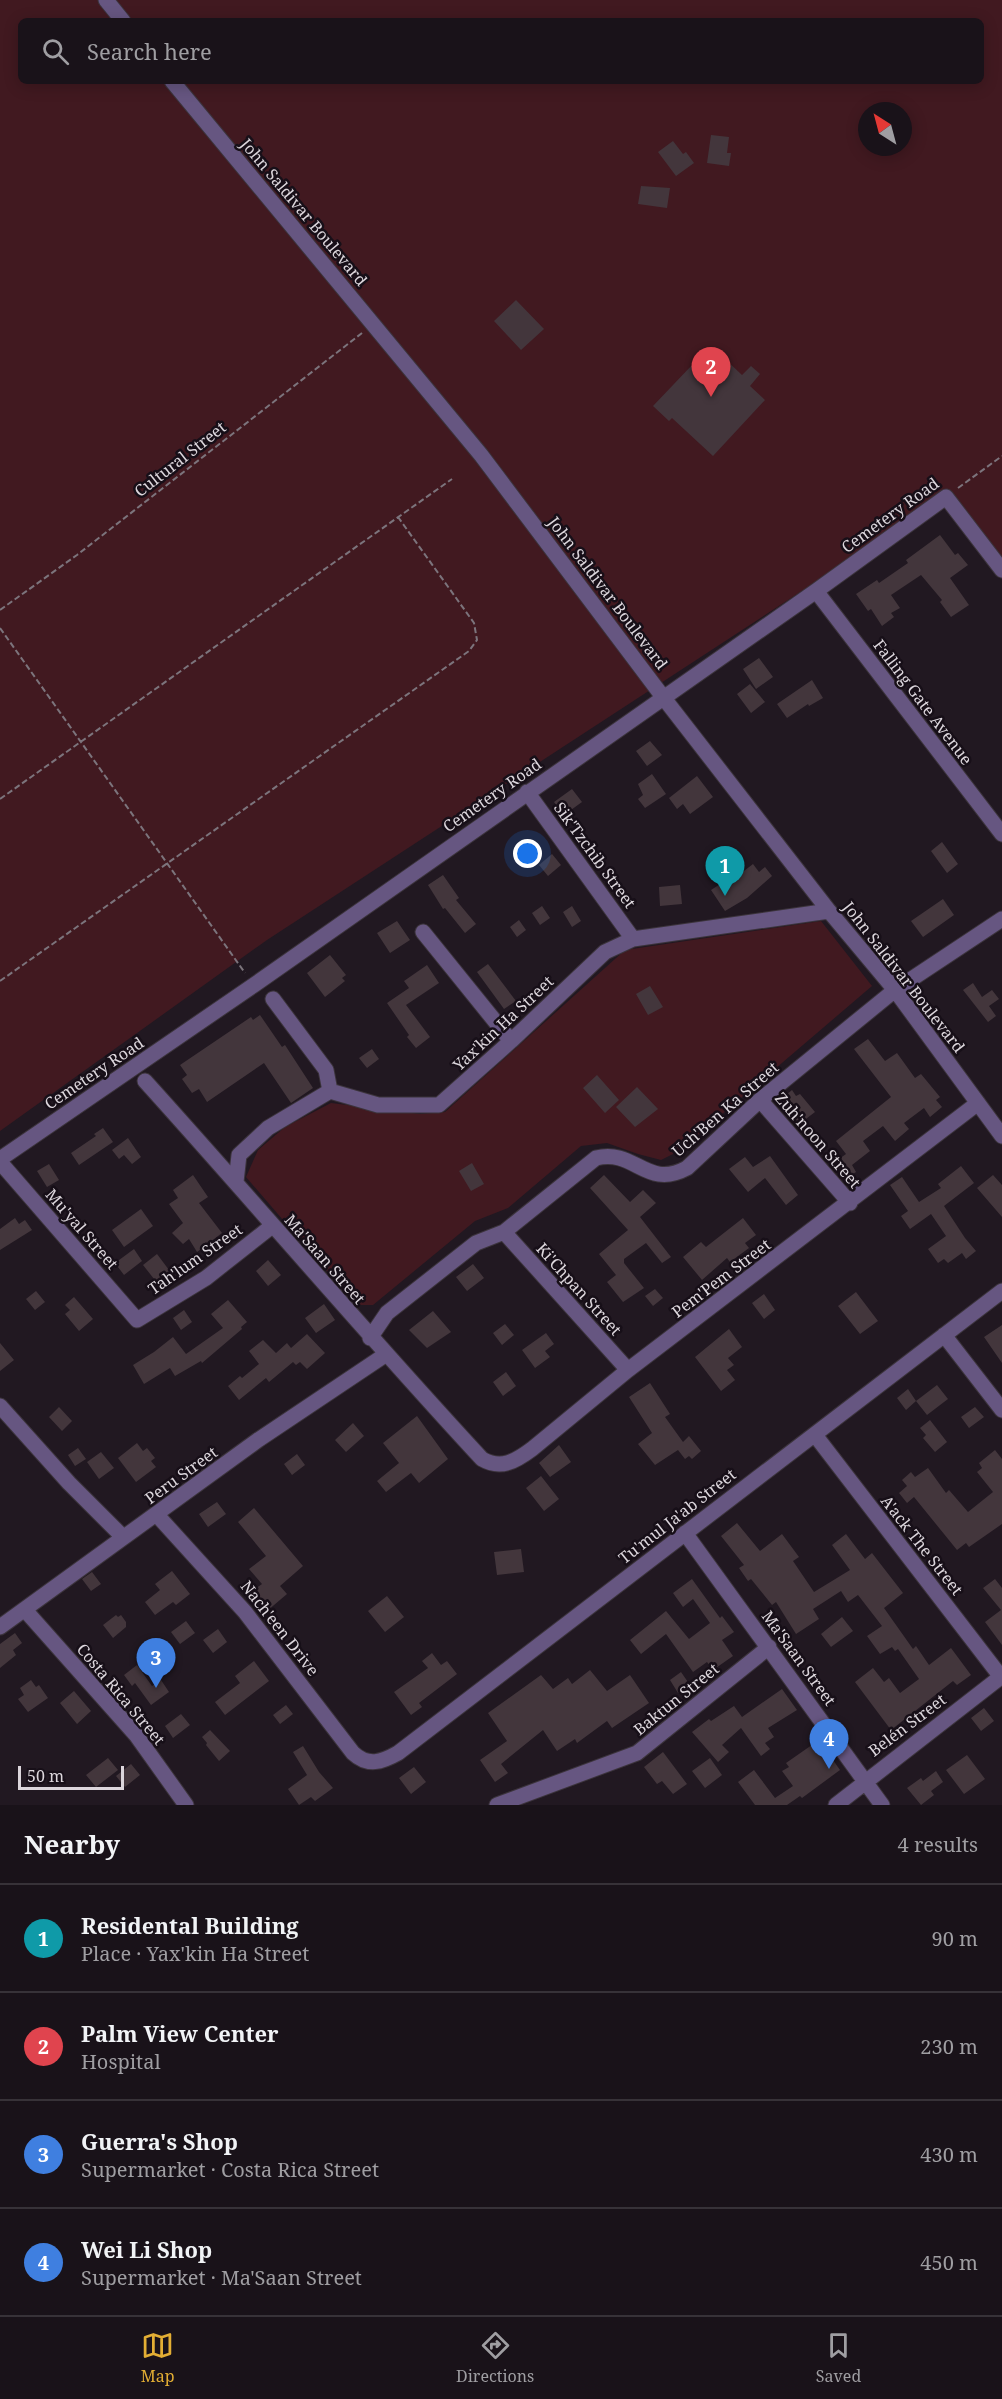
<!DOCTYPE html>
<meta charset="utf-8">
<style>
:root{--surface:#191219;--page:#262026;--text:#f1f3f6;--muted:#9f9ea2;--line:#373238;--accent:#e3ae34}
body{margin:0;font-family:"Noto Serif",serif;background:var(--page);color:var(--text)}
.compass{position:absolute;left:858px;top:102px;width:54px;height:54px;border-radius:50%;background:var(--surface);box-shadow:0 3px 15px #0003;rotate:324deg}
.scale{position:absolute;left:18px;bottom:15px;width:106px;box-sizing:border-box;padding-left:6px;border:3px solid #dcd6dc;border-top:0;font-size:16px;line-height:21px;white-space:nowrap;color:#dcd6dc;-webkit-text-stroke:4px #170f18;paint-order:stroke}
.you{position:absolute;left:528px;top:854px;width:21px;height:21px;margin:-15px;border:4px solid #fff;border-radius:50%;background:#1a73e8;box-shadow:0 0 0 9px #1a73e833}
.badge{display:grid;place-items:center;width:39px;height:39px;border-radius:50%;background:var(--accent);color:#fff;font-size:20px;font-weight:700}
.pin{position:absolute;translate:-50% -50px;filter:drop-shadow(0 2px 3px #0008)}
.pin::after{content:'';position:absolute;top:32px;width:21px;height:18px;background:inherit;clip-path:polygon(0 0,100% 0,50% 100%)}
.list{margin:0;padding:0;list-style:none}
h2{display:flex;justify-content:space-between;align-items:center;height:78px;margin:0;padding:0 24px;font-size:26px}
h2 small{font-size:20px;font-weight:400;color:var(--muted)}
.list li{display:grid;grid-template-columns:39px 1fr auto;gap:18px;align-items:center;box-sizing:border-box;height:108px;padding:0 24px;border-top:2px solid var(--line)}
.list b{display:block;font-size:22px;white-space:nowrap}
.list p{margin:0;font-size:20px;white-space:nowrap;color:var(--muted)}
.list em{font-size:20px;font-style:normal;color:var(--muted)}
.icon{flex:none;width:33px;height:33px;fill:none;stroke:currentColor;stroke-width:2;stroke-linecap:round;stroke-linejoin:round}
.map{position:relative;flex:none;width:1002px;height:1805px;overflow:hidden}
.search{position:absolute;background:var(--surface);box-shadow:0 3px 15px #0003;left:18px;right:18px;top:18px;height:66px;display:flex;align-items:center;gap:15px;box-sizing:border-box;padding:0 21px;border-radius:9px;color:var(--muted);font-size:22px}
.sheet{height:510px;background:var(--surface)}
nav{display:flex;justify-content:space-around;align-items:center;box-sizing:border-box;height:84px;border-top:2px solid var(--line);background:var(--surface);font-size:16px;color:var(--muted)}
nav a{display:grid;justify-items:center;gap:3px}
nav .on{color:var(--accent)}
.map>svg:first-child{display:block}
</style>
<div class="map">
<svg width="1002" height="1805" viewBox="0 0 1002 1805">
<rect width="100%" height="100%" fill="#211821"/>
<path fill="#411920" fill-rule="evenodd" d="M0 0H1002V560L946 497 267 940 0 1131ZM21 21H981V81H21ZM867 111H903V147H867Z
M821 921 872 986 679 1151 661 1160 638 1154 607 1143 581 1146 508 1208 475 1221 373 1305H356L246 1177 258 1150 285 1127 331 1103 420 1114 445 1112 625 950Z"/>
<path fill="#43363c" d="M711 135 729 137 727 153H731L729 166 707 163Z
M673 141 683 154 686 152 694 163 676 176 658 152Z
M641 186 670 188 667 208 638 204Z
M516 300 544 329 521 350 494 321Z
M724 358 742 375 751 366 760 374 750 386 765 400 713 456 672 418 669 421 653 406 693 364 707 377Z
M940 535 955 555 958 553 968 565 950 578 969 605 951 617 940 602 942 600 921 575 891 595 900 608 891 613 894 617 882 626 871 609 868 611 856 594 877 580 879 583 908 563 906 560Z
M759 658 773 677 756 689 743 669Z
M812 680 823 698 809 706 808 704 787 718 777 704Z
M750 684 765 702 751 713 737 694Z
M650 741 662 755 647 766 636 751Z
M652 774 666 794 645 808 638 799 643 795 638 784Z
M697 776 713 797 690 814 683 804 677 809 669 798Z
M572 789 582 802 564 815 554 802Z
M942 842 958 864 947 873 931 851Z
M552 854 561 865 548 876 539 865Z
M753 864 759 872 765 867 772 876 747 898 725 911 711 890 725 881 727 884Z
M443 875 459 898 456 900 476 924 465 933 445 908 443 909 428 885Z
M680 885 682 904 660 906 659 887Z
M943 899 954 915 923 937 911 921Z
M542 906 550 918 540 925 532 913Z
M572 906 581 921 572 927 563 912Z
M519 920 526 930 517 937 510 927Z
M397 921 410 940 390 953 377 933Z
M330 955 346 975 342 978 345 981 325 997 307 973Z
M488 964 516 1001 504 1009 477 972Z
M427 965 439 983 406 1005 430 1037 416 1048 407 1037 409 1035 387 1003 409 988 404 981Z
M973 983 982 997 992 990 999 999 989 1006 996 1016 988 1022 963 990Z
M650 986 663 1007 648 1015 636 994Z
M260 1015 282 1047 285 1045 313 1088 291 1103 264 1063 207 1102 199 1089 192 1093 182 1079 187 1075 180 1065 251 1017 253 1020Z
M868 1039 885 1061 897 1053 915 1078 921 1074 940 1097 936 1100 942 1107 930 1117 924 1108 904 1123 909 1129 895 1141 883 1126 863 1141 870 1151 852 1165 856 1172 844 1180 832 1164 846 1154 836 1141 891 1097 854 1049Z
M372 1049 379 1059 367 1068 359 1058Z
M597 1075 619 1100 605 1113 583 1088Z
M637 1087 658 1109 635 1127 616 1107Z
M792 1090 796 1096 800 1094 815 1112 798 1125 779 1101Z
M103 1128 113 1142 79 1165 71 1153 96 1136 94 1134Z
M128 1138 141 1157 132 1164 124 1155 119 1159 112 1150Z
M770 1156 798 1195 786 1205 765 1178 748 1192 729 1169 745 1157 753 1167Z
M472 1163 484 1184 471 1191 459 1171Z
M49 1164 59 1180 47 1187 37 1171Z
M961 1166 974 1183 944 1206 965 1238 976 1251 966 1259 962 1253 948 1263 944 1259 938 1263 928 1249 946 1236 931 1214 910 1229 901 1216 908 1211 890 1185 902 1177 919 1202 941 1188 938 1184Z
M193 1175 208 1197 199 1203 222 1233 197 1252 189 1239 183 1244 172 1233 183 1223 169 1204 178 1198 173 1190Z
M604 1175 630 1202 643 1190 656 1203 640 1217 671 1257 662 1263 646 1243 624 1259V1263L644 1288 623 1302 607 1282 616 1275 599 1254 628 1230 590 1188Z
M993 1175 1002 1185V1217L977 1188Z
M141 1209 153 1226 124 1247 112 1230Z
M15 1218 19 1224 25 1220 32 1230 0 1250V1229Z
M743 1218 756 1235 745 1243 749 1248 730 1262 727 1258 702 1280 683 1257 701 1242 706 1247Z
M134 1249 142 1261 124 1275 115 1263Z
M157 1254 172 1274 158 1284 143 1265Z
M268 1260 281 1275 268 1286 256 1271Z
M473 1264 484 1278 467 1291 456 1277Z
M655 1289 663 1298 653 1306 645 1296Z
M36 1291 45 1302 35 1310 26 1299Z
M856 1292 878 1321 860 1334 838 1306Z
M764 1294 775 1310 764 1319 752 1303Z
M74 1297 93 1319 79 1331 65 1314 70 1310 65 1305Z
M228 1300 247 1322 241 1327 242 1329 202 1363 201 1361 175 1376 170 1368 144 1384 133 1365 154 1352 173 1337 186 1354 223 1328 211 1314Z
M324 1304 335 1320 316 1333 305 1318Z
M184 1310 192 1322 181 1330 173 1318Z
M433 1311 451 1332 427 1348 409 1330Z
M505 1324 514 1335 502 1345 493 1333Z
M1002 1325V1363L984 1337Z
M729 1329 742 1347 728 1358 734 1365 727 1370 735 1380 721 1391 695 1357Z
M546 1333 554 1344 545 1351 550 1357 535 1368 522 1350Z
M307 1334 325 1353 307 1369 300 1362 296 1365 293 1362 269 1382 266 1378 239 1400 228 1386 240 1376 242 1378 259 1364 249 1351 263 1340 276 1353 287 1343 291 1348Z
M0 1343 14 1360 0 1371Z
M506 1372 516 1386 503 1396 493 1382Z
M650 1383 670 1414 665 1417 683 1442 689 1436 701 1451 692 1459 689 1456 685 1459 678 1450 655 1465 638 1444 652 1433 629 1397Z
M937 1385 948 1399 927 1415 916 1401Z
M908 1389 916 1401 906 1410 897 1398Z
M59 1407 72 1421 62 1431 49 1417Z
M975 1407 984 1417 969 1428 961 1417Z
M417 1416 448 1459 419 1483 411 1473 386 1492 377 1481 399 1463 383 1443Z
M930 1420 947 1442 935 1452 923 1438 926 1435 920 1428Z
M353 1423 364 1436 346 1452 335 1440Z
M137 1443 143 1451 147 1448 155 1458 151 1461 156 1467 136 1482 118 1458Z
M559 1445 571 1462 550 1477 539 1463Z
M78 1448 86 1459 75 1466 68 1455Z
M995 1450 1002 1459V1524L969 1547 966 1543 957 1550 914 1497 907 1503 899 1493 907 1486 902 1480 911 1472 915 1477 928 1468 946 1493 949 1490 968 1512 993 1492 977 1472 982 1468 979 1463Z
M101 1452 114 1468 99 1479 87 1462Z
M297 1454 305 1465 292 1475 284 1464Z
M541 1476 559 1499 544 1511 526 1488Z
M217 1502 226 1514 208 1527 199 1514Z
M254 1508 303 1566 280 1586 287 1594 267 1611 251 1592 262 1584 249 1569 266 1556 238 1522Z
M737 1523 760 1551 782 1534 799 1557 793 1561 814 1592 850 1570 832 1545 846 1534 865 1559 872 1553 903 1593 884 1608 913 1649 916 1646 929 1665 951 1648 971 1675 957 1685 953 1681 891 1730 855 1682 873 1668 884 1682 889 1678 900 1693 919 1679 898 1649 895 1651 892 1647 880 1654 867 1636 882 1626 858 1595 848 1602 841 1591 813 1609 819 1619 796 1634 776 1602 772 1605 751 1579 748 1581 739 1568 744 1565 721 1536Z
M521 1549 524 1572 497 1575 494 1552Z
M172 1571 190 1594 176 1605 173 1602 155 1615 145 1602 160 1590 155 1584Z
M92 1572 101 1584 91 1591 82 1579Z
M692 1579 720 1618 722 1616 734 1632 722 1640 733 1656 713 1670 707 1662 693 1672 666 1634 641 1654 630 1640 666 1611 689 1639 710 1623 693 1599 683 1607 673 1593Z
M995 1579 1002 1588V1645L985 1622 1001 1610 983 1588Z
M387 1596 404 1617 385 1632 368 1611Z
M116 1615 118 1617 121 1615 126 1622V1627L113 1638 103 1625Z
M842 1617 853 1631 831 1647 821 1634Z
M186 1621 195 1633 180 1644 171 1632Z
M218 1629 227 1642 213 1653 203 1640Z
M15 1633 22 1643 13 1650 16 1655 0 1668V1644Z
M432 1653 441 1665 447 1661 457 1674 419 1703 422 1707 411 1715 394 1692 428 1668 422 1661Z
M254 1661 269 1681 225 1715 215 1702 240 1683 235 1676Z
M137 1665 152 1686 161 1680 169 1692 151 1705 135 1683 132 1686 124 1675Z
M590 1670 607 1691 630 1675 649 1703 612 1728 607 1721 577 1743 575 1739 557 1751 543 1730 501 1764 508 1773 495 1782 480 1760 507 1741 488 1713 541 1675 553 1689 568 1678 572 1684Z
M681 1672 690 1685 678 1693 670 1680Z
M31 1680 36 1687 39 1685 48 1698 28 1712 18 1699 24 1695 20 1688Z
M782 1689 797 1710 768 1728 774 1737 765 1743 770 1749 761 1756 741 1728 722 1745 729 1752 718 1762 692 1732 709 1719 711 1721 734 1706 742 1717Z
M74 1691 91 1711 77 1724 60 1703Z
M286 1705 293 1714 280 1724 273 1715Z
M984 1708 994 1721 981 1731 971 1718Z
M181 1714 190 1725 173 1738 165 1726Z
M210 1730 230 1751 219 1761 206 1745 207 1743 202 1737Z
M819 1740 840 1770 802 1798 800 1796 787 1805H755L738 1782 754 1770 775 1798 793 1786 782 1771 789 1767 786 1763Z
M303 1746 319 1772 333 1788 315 1801 311 1797 299 1805 288 1789 307 1775 293 1752Z
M663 1752 687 1784 673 1794 662 1781 657 1784 644 1767Z
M967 1755 985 1779 964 1794 946 1770Z
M108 1758 118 1770 96 1787 86 1775Z
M710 1758 722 1775 705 1788 692 1771Z
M131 1764 140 1775 125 1787 116 1776Z
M414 1767 426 1782 411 1794 399 1778Z
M936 1771 943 1782 931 1791 934 1795 921 1805 907 1788 921 1778 923 1781Z"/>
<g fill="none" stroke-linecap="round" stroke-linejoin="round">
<g stroke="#3b333b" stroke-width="17">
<path id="minor" d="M106 0 123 21
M172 81 481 455 663 697 829 911 895 990 1002 1136
M816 591 1002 834
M527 792 633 939
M423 932 511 1041
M273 999 326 1070 330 1091
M145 1081C258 1206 367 1335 482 1459 501 1470 516 1461 532 1449L628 1370 978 1103
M760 1100 850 1203
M0 1159 254 985 816 591 946 497 1002 570
M0 1162 137 1320 206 1278 272 1226
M236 1182 239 1155 268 1128 330 1091 378 1105H439L511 1041 605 952 633 939 829 911
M504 1232 628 1370
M944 1335 1002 1410
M370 1338 387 1313 476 1243 504 1232 596 1158C635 1148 646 1190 687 1168L760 1100 895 990 1002 919
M0 1406 69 1483 123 1537
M815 1435 1001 1677
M157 1515 245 1612 353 1753C368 1767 382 1762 398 1753L1002 1291
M685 1533 882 1805
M25 1610 136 1735 186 1805
M0 1627 258 1440 385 1355
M497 1805 637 1753 769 1647
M836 1805 1002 1676"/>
</g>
<path stroke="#7c747c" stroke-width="2" stroke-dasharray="6 3" stroke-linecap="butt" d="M958 488 1002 456
M0 610 77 555 362 333
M0 628 245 973
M0 799 452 479
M0 981 469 651 477 640 474 623 398 517"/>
<use href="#minor" stroke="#665681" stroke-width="15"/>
</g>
<g text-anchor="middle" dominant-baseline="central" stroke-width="5" stroke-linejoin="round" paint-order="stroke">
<g font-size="16" fill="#dcd6dc" stroke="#170f18">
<text transform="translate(304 212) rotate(50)">John Saldivar Boulevard</text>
<text transform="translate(180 459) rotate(-38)">Cultural Street</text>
<text transform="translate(890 515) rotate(-36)">Cemetery Road</text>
<text transform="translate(608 593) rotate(53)">John Saldivar Boulevard</text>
<text transform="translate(923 702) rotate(53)">Falling Gate Avenue</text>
<text transform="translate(492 795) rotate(-35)">Cemetery Road</text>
<text transform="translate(595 855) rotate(54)">Sik'Tzchib Street</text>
<text transform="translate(904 977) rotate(52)">John Saldivar Boulevard</text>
<text transform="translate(503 1023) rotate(-43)">Yax'kin Ha Street</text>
<text transform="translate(94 1073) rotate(-34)">Cemetery Road</text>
<text transform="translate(725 1109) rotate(-41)">Uch'Ben Ka Street</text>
<text transform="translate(818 1140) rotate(49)">Zuh'noon Street</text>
<text transform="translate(82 1229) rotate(49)">Mu'yal Street</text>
<text transform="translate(195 1259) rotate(-35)">Tah'lum Street</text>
<text transform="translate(325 1259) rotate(49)">Ma'Saan Street</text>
<text transform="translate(721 1278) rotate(-37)">Pem'Pem Street</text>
<text transform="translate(579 1289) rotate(48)">Ki'Chpan Street</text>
<text transform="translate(181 1475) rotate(-36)">Peru Street</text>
<text transform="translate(677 1516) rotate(-38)">Tu'mul Ja'ab Street</text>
<text transform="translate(922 1545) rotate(52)">A'ack The Street</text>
<text transform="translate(280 1628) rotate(52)">Nach'een Drive</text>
<text transform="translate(799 1658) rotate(54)">Ma'Saan Street</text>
<text transform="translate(121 1694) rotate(50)">Costa Rica Street</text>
<text transform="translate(676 1699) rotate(-39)">Baktun Street</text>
<text transform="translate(907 1725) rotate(-37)">Belén Street</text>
</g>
</g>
</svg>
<svg class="compass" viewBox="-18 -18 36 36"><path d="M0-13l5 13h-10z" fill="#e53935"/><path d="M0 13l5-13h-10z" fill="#9f9ea2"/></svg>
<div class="scale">50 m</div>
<div class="you"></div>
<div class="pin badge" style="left:725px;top:896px;background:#0f9aa8">1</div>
<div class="pin badge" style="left:711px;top:397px;background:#e0444e">2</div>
<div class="pin badge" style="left:156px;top:1688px;background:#3f7fe0">3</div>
<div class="pin badge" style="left:829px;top:1769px;background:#3f7fe0">4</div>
<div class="search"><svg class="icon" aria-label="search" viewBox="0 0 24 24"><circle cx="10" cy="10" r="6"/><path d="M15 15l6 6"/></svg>Search here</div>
</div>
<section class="sheet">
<h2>Nearby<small>4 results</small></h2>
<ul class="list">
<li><span class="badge" style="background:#0f9aa8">1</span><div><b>Residental Building</b><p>Place · Yax'kin Ha Street</p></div><em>90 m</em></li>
<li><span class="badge" style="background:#e0444e">2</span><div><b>Palm View Center</b><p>Hospital</p></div><em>230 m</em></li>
<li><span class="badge" style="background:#3f7fe0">3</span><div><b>Guerra's Shop</b><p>Supermarket · Costa Rica Street</p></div><em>430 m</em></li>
<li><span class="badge" style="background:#3f7fe0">4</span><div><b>Wei Li Shop</b><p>Supermarket · Ma'Saan Street</p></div><em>450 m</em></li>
</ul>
</section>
<nav>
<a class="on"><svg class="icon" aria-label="map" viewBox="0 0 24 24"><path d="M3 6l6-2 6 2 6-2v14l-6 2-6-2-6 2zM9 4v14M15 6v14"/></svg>Map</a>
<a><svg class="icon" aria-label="directions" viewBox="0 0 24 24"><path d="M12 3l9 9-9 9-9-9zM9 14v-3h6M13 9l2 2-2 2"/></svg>Directions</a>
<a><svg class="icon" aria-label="saved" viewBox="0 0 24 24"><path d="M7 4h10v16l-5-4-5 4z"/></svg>Saved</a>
</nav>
